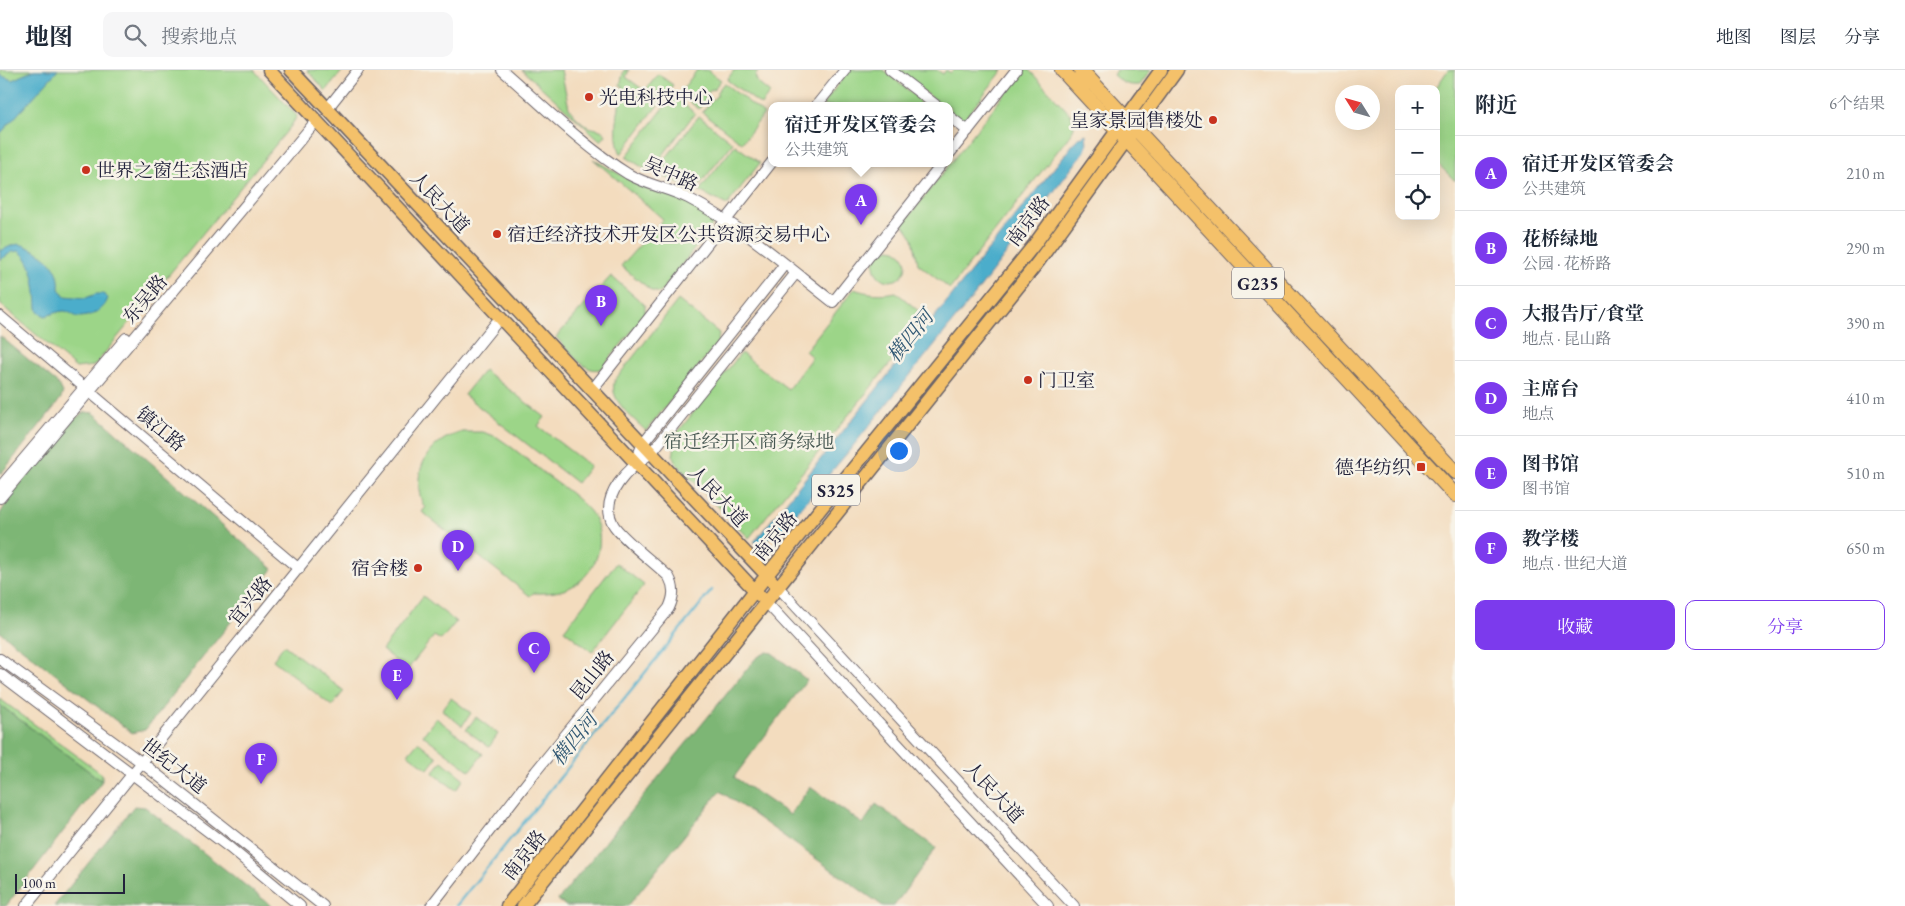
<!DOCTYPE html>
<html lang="zh">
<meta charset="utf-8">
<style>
:root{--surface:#fff;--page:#f6f6f7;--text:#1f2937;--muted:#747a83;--line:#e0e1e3;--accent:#7c3aed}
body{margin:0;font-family:"EB Garamond","Noto Serif SC",serif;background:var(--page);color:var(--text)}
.controls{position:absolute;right:15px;top:15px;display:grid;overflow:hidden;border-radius:10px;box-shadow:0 5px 20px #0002}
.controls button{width:45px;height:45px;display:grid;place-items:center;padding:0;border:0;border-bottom:1px solid var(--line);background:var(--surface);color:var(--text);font:25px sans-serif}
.compass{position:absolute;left:1335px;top:15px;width:45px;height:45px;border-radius:50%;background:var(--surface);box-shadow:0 5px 20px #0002;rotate:307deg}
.scale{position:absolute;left:15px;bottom:12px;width:110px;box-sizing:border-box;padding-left:5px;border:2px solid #22223b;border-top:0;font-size:14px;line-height:18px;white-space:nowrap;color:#22223b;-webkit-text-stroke:4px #f7f3e8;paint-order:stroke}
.you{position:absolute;left:898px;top:380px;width:18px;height:18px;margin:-12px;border:4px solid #fff;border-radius:50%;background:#1a73e8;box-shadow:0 0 0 8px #1a73e833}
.badge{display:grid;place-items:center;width:32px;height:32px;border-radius:50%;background:var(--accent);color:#fff;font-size:16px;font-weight:700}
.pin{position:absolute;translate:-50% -41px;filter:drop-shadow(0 1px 2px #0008)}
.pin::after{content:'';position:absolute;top:26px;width:18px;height:15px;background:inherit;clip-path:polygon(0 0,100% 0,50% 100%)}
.popup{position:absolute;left:768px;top:32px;width:185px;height:65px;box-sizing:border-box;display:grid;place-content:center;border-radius:10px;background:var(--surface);filter:drop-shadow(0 1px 4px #0005);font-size:16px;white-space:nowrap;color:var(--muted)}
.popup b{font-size:19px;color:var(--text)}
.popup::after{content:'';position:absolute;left:50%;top:100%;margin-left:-10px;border:10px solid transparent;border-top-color:var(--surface)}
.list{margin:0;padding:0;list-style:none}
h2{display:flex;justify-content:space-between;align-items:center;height:65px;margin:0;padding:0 20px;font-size:21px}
h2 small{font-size:16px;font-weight:400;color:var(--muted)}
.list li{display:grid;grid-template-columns:32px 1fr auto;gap:15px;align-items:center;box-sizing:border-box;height:75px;padding:0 20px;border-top:1px solid var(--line)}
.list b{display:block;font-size:19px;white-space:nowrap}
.list p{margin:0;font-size:16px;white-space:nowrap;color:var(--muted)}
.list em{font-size:16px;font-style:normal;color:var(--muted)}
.actions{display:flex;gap:10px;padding:15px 20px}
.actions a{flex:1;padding:11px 0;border:1px solid var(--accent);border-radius:10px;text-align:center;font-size:18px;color:var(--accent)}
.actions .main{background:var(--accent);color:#fff}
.icon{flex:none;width:28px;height:28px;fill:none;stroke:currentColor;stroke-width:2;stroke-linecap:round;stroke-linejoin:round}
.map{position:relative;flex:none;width:1455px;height:836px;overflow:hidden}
header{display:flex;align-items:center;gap:30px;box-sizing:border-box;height:70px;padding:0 25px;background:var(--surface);border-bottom:1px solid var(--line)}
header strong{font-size:24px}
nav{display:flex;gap:28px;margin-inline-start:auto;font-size:18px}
.search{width:350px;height:45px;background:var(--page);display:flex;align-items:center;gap:12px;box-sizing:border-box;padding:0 18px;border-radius:10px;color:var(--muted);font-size:19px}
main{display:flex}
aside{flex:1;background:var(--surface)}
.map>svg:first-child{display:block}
</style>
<header>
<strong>地图</strong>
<div class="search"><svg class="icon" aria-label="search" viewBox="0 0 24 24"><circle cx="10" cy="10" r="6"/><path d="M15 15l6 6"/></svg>搜索地点</div>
<nav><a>地图</a><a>图层</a><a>分享</a></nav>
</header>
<main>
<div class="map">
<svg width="1455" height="836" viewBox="0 0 1455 836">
<rect width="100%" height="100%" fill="#f7f3e8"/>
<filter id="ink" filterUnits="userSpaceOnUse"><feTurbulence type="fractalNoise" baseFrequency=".02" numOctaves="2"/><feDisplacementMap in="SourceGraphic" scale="10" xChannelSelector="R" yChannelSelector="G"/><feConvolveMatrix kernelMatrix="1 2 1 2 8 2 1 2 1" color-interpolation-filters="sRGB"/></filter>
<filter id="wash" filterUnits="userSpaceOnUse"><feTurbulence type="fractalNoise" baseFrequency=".0096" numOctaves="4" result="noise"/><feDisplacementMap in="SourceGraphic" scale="20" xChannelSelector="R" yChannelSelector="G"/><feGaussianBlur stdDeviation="1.12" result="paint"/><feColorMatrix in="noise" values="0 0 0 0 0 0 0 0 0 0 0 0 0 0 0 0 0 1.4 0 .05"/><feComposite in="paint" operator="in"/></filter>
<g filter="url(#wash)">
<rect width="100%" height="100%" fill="#f3dcbe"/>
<path fill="#9cd588" stroke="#5f7c62" d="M0 0H254L297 46 291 56 94 296 76 298 0 234Z
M307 0H343L326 21Z
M522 0H561L569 38C573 45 581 52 587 56 594 60 601 57 606 65L601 71Z
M624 0H629L626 7 645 21 658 4 673 15 621 84C612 65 619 36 623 16L620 15Z
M697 0H707L721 10 713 20 711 19 705 27 706 29 699 39 679 24Z
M734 0 759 1 755 6 758 13 770 23 761 35 727 10Z
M849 0H883L918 28 920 34 918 36H822Z
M896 0H937L943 4 946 0 951 3 954 0H1003L965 48 961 49 950 41V36H943Z
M1023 0H1029L1071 45 1074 57 1070 65 950 219 918 194 913 168 903 154Z
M1116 0H1151L1140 15C1127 16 1122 13 1113 5Z
M1448 0H1455V111L1436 92 1435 19Z
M724 13 764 44 742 73 702 42 718 24 716 23Z
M673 26 695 43 650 102 626 87Z
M699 46 733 73 696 119 654 103Z
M735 75 760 93 727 135 699 121Z
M593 89 637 114 651 121 680 128 718 148 660 223 652 221 621 196 663 149Z
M874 195a16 16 0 1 1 32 0a16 16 0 1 1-32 0Z
M611 206 645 235V245L602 298C586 307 566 277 556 267Z
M854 219C868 224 881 225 896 222L927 248 749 468 675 392 673 386 677 363 741 283 788 319 812 287 805 281Z
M678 230 719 263 718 272 646 361C633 348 607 329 615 310Z
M484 300 545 347 538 356 590 396 577 413 464 325Z
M462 362H483L497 367C514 378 530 392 546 405 560 415 576 426 588 439 603 455 603 482 590 500 576 520 557 524 533 523L530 526 422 442 425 438C412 416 420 386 440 372 446 367 454 365 462 362Z
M616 493 644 515 592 582 564 560Z
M423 526 456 552 441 570 434 566 407 600 382 580Z
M284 575 344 621 332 636 273 590Z
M451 628 471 643 462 656 442 640Z
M0 629 102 704V711L0 635Z
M476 647 498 664 489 677 466 660Z
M436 648 483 684 470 701 423 665Z
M418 672 437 687 428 699 408 684Z
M442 691 464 709 456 720 433 703Z"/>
<path fill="#7db674" stroke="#506c58" d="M0 266 58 314 63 322 61 328 56 335 0 405Z
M85 342 94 343 273 499 145 660 132 663 0 562V444L13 422 74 349Z
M767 582 772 583 807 610 734 707 790 745 810 717 863 754 876 734 936 778 894 836H883L720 721 628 836H566L558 830 756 588Z
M0 635 102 711 6 836H0Z
M134 736 145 737 272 836H54Z"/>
<path fill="#4cadcb" stroke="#376883" d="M34 0H58L0 64V5L12 10Z
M1086 64 1087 74 1085 81 973 227 849 381 782 460 760 474 754 472 1078 68Z
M20 174C41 182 62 194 59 219L65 226 86 228 96 224H104L108 228C105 240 91 247 79 247 74 247 70 241 64 241 58 241 51 245 45 246L38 242C36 235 37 230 36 223 34 207 32 191 19 181L12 182 0 190V181L13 175Z"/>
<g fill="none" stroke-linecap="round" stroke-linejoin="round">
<path stroke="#4cadcb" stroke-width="2.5" d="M456 836 712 520"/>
</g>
</g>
<g filter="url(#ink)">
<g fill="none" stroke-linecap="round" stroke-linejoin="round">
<g stroke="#6b6369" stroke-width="12">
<path id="minor" d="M502 0C541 34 584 77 628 104 647 115 668 118 688 128 740 155 786 195 833 232L942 94
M890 0 937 36
M816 36 845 0
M327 39 358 0
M950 47 968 61
M950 83 1016 0
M0 246 299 499
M592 320 772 92
M635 393 643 373 785 194
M0 417 126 268
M0 428 316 51
M778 517 1074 836
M766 532 1048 836
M0 589 141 692 323 836
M0 604 230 778 300 836
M26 836 500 248
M431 836 536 701 669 538C674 527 675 518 669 507 657 495 620 467 613 454 598 426 630 397 651 383L796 203"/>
</g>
<g stroke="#6b6369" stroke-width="15">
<path id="major" d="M269 0 760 526
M291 0 773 512
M507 836 767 505 1034 175 1161 0
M523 836 1038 192 1177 0"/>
</g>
<g stroke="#6b6369" stroke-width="16">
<path id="highway" d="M1062 0 1455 425
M1081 0 1455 402"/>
</g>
<use href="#minor" stroke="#fff" stroke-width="10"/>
<use href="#major" stroke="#f4c16a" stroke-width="12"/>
<use href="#highway" stroke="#f4c16a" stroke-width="14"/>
</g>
</g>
<g fill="#c8321e" stroke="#f7f3e8" stroke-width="2">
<circle cx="589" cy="27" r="5"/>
<circle cx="1213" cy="50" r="5"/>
<circle cx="86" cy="100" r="5"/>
<circle cx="497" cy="164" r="5"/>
<circle cx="1028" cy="310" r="5"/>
<rect x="1416" y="392" width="10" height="10" rx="2.5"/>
<circle cx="418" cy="498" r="5"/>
</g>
<g text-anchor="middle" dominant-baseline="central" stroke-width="5" stroke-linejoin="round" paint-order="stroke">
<g fill="#f7f3e8" stroke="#62616f" stroke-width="1">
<rect x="1232" y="197.5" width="52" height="31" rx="4"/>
<rect x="812" y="404.5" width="48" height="31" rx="4"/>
</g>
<g font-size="18" font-weight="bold" fill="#22223b">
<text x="1258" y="213">G235</text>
<text x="836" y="420">S325</text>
</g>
<g font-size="19" fill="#22223b" stroke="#f7f3e8" text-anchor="start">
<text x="599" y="27">光电科技中心</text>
<text x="1203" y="50" text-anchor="end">皇家景园售楼处</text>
<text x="96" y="100">世界之窗生态酒店</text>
<text x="507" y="164">宿迁经济技术开发区公共资源交易中心</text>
<text x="1038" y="310">门卫室</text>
<text x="1411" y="397" text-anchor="end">德华纺织</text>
<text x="408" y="498" text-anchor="end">宿舍楼</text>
</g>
<g font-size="19" fill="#22223b" stroke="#f7f3e8">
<text transform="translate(671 104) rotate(24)">吴中路</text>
<text transform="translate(440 132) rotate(47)">人民大道</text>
<text transform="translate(1028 151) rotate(-53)">南京路</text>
<text transform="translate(145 229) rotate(-50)">东吴路</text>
<text transform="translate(161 359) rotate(40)">镇江路</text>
<text transform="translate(718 426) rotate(47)">人民大道</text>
<text transform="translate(775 466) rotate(-51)">南京路</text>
<text transform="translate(250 531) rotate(-51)">宜兴路</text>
<text transform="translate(592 605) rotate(-51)">昆山路</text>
<text transform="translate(174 696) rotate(38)">世纪大道</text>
<text transform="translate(994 722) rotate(47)">人民大道</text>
<text transform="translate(524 785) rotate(-52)">南京路</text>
</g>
<g font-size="19" fill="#475852" stroke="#f7f3e8">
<text x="749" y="371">宿迁经开区商务绿地</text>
</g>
<g font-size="20" font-style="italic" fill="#335a75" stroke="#f7f3e8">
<text transform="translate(910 266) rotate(-51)">横四河</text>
<text transform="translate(574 669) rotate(-51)">横四河</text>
</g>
</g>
</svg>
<div class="controls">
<button>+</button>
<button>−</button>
<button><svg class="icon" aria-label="locate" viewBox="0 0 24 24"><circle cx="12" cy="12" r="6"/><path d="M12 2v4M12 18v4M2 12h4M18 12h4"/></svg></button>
</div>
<svg class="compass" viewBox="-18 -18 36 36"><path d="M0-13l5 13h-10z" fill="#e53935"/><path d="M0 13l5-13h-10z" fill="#747a83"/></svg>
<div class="scale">100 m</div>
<div class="you"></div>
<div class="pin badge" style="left:861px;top:155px">A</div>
<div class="popup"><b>宿迁开发区管委会</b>公共建筑</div>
<div class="pin badge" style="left:601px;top:256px">B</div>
<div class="pin badge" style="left:534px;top:603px">C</div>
<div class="pin badge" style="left:458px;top:501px">D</div>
<div class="pin badge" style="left:397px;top:630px">E</div>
<div class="pin badge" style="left:261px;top:714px">F</div>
</div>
<aside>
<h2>附近<small>6个结果</small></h2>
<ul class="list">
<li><span class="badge">A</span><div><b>宿迁开发区管委会</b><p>公共建筑</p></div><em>210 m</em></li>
<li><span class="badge">B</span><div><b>花桥绿地</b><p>公园 · 花桥路</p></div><em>290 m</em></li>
<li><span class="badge">C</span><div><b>大报告厅/食堂</b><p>地点 · 昆山路</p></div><em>390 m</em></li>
<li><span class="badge">D</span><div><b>主席台</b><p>地点</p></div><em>410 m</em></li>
<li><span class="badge">E</span><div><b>图书馆</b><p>图书馆</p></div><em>510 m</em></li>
<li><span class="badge">F</span><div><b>教学楼</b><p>地点 · 世纪大道</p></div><em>650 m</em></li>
</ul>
<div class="actions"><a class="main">收藏</a><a>分享</a></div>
</aside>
</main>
